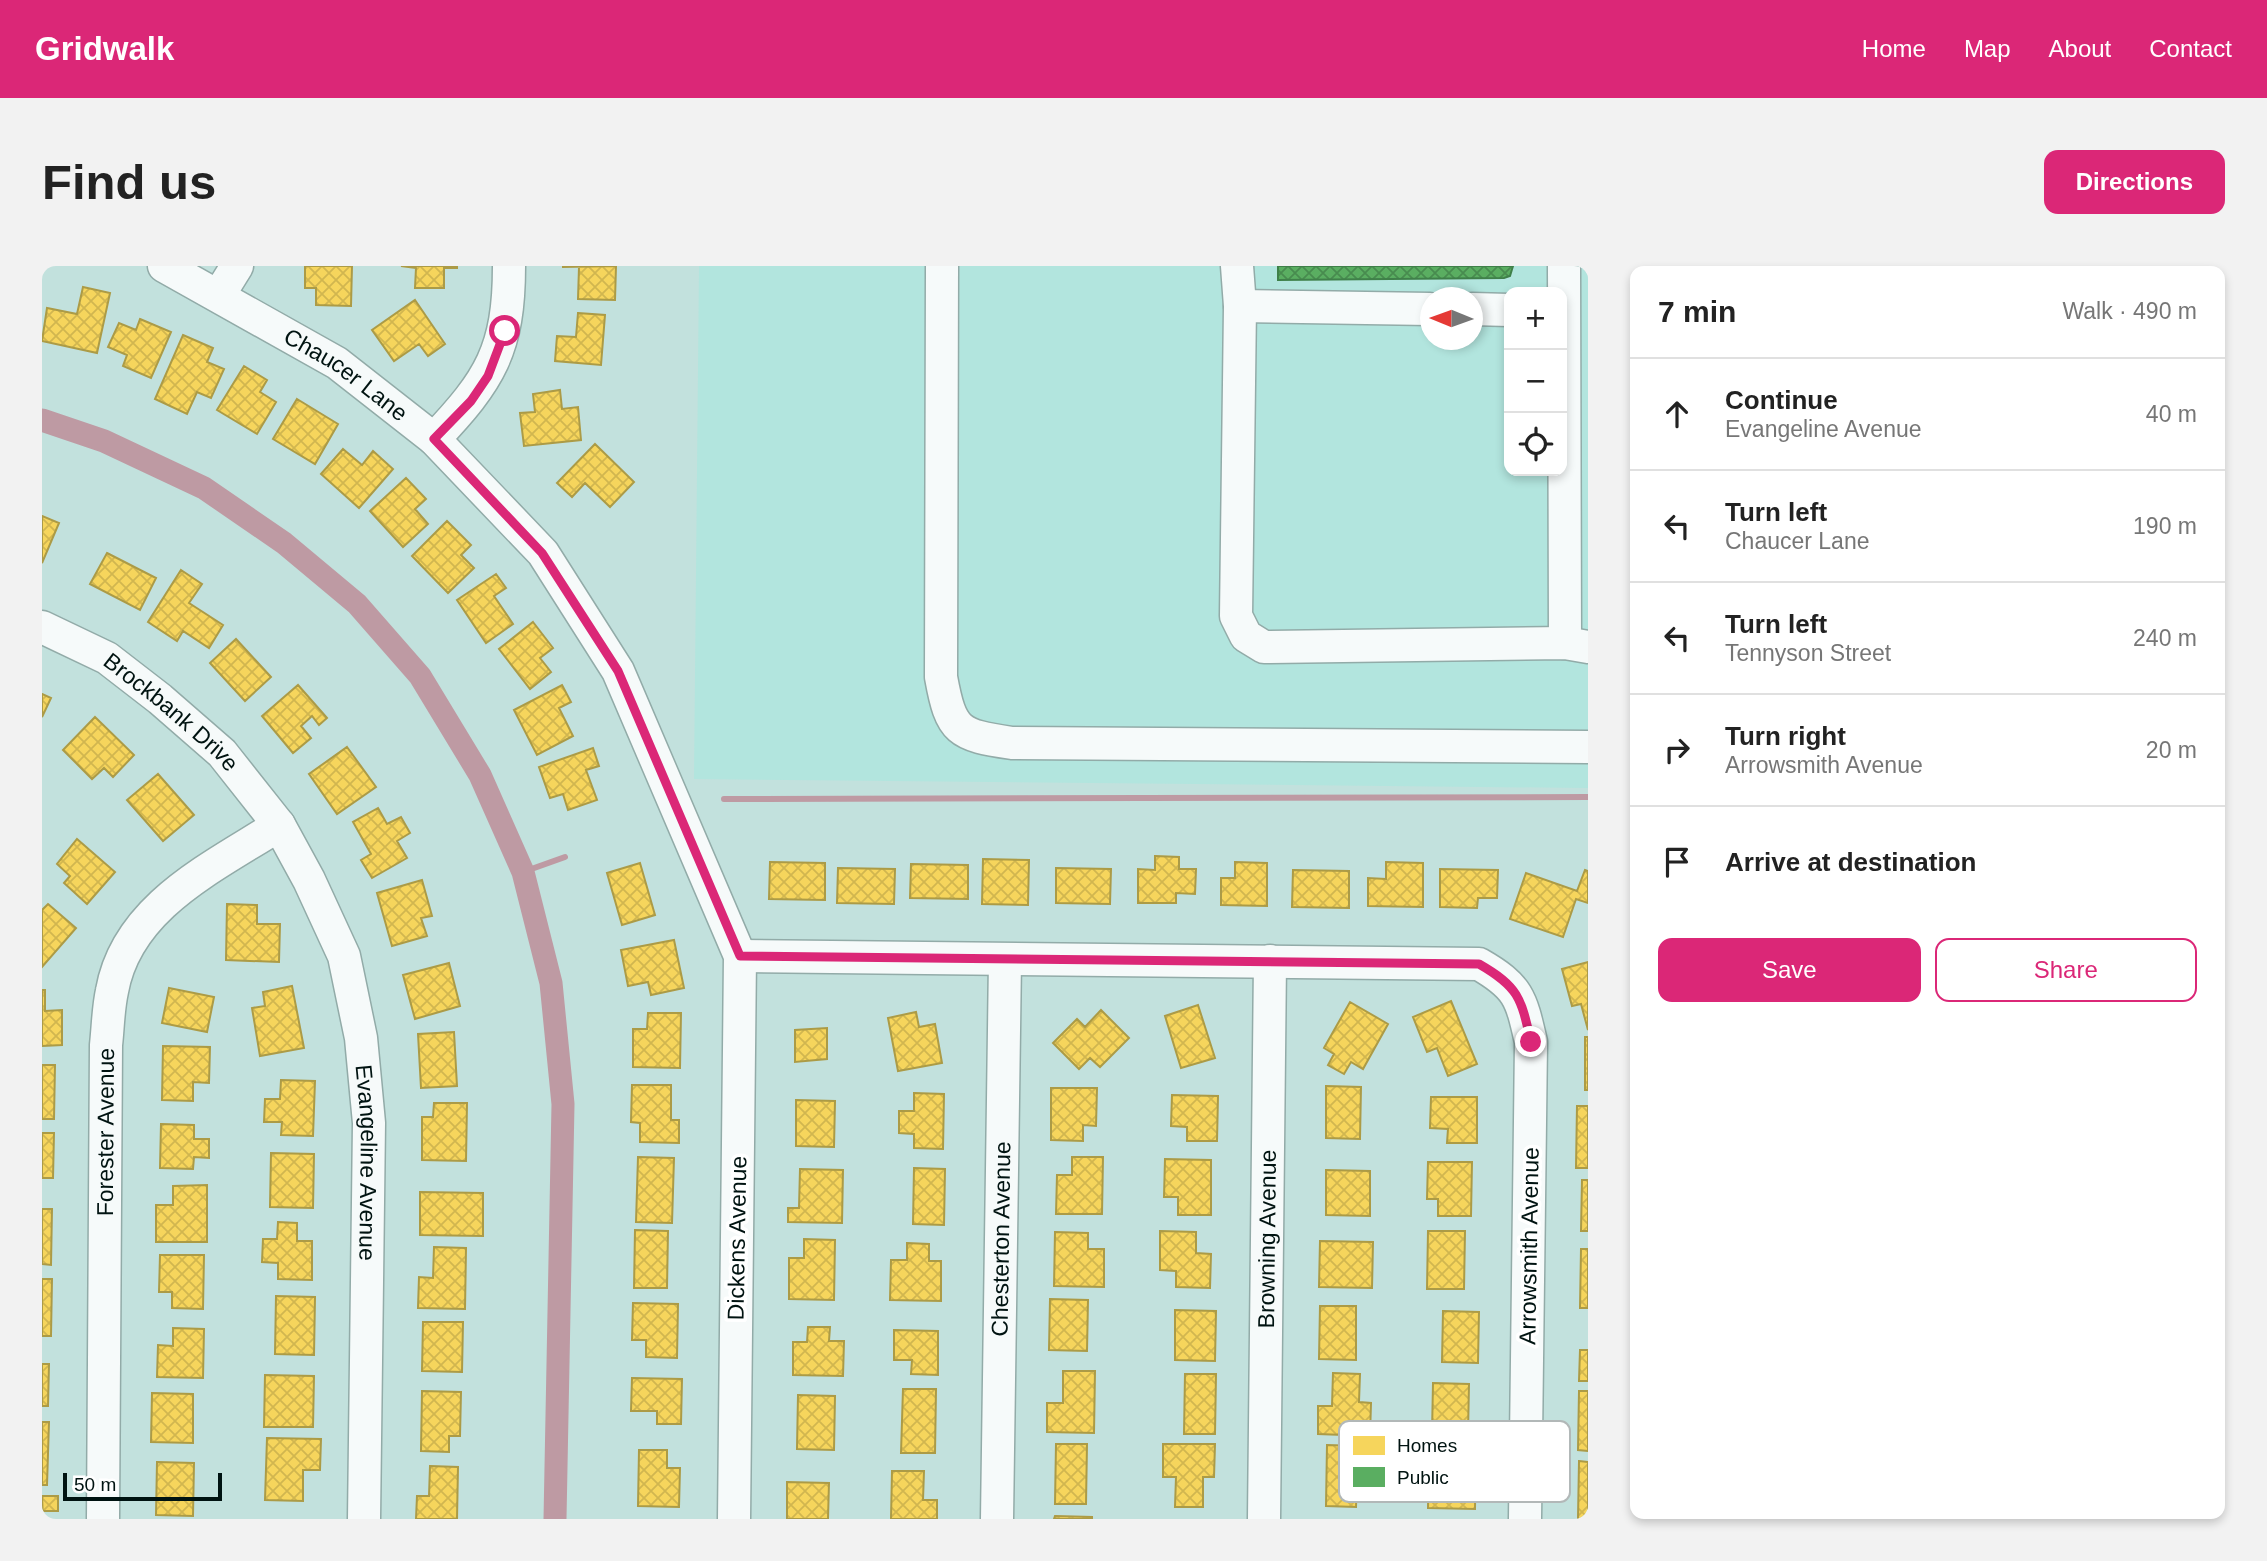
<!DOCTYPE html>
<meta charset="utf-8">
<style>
:root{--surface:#fff;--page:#f2f2f2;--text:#222;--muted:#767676;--line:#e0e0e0;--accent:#db2777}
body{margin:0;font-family:Arial,sans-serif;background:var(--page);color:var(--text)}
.controls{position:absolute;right:21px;top:21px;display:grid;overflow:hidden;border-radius:14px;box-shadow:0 4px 10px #0003}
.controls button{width:63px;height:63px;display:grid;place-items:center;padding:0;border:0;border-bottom:2px solid var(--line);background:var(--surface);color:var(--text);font:35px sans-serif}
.compass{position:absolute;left:1378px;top:21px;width:63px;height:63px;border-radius:50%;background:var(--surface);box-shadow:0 4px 10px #0003;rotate:271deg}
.scale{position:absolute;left:21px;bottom:18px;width:159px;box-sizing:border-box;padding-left:7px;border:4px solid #001311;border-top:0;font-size:19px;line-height:24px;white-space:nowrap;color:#001311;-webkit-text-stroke:5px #fff;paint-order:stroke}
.stop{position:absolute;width:21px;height:21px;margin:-16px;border:5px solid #db2777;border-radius:50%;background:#fff}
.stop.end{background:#db2777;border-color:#fff;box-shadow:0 2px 7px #0008}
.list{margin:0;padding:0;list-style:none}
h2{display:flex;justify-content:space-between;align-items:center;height:91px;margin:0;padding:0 28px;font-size:30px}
h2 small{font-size:23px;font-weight:400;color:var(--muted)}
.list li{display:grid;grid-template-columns:46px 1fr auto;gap:21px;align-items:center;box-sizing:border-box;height:112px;padding:0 28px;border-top:2px solid var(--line)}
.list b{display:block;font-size:26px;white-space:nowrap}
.list p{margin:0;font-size:23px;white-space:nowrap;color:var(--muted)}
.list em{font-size:23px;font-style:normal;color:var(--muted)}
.actions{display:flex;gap:14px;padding:21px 28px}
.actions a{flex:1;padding:16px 0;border:2px solid var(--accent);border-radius:14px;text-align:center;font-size:24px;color:var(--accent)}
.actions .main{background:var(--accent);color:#fff}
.icon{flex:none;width:38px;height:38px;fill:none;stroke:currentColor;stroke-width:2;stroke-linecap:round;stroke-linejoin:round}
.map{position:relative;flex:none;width:1546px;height:1253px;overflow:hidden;border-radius:14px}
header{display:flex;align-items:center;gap:42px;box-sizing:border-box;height:98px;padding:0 35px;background:var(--accent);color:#fff}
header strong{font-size:33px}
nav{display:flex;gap:38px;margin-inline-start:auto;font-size:24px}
.intro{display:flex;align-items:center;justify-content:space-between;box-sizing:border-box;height:168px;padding:0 42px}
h1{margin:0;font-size:49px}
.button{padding:18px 32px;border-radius:14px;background:var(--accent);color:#fff;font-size:24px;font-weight:700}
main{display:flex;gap:42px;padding:0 42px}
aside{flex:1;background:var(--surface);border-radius:14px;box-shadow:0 4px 10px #0003}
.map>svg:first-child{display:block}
</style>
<header>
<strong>Gridwalk</strong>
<nav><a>Home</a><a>Map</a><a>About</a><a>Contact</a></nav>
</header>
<div class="intro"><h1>Find us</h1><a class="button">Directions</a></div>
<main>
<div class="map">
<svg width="1546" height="1253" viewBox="0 0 1546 1253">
<defs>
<pattern id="homes-cross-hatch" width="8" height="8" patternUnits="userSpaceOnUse" patternTransform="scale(1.75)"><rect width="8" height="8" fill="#f6d55c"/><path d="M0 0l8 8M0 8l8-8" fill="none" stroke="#d1b64f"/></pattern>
<pattern id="public-cross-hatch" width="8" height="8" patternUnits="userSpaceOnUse" patternTransform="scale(1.75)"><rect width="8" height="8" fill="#5aae61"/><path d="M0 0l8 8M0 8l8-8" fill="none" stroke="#488c4f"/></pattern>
</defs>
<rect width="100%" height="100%" fill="#c2e1dd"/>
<path fill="#b2e5de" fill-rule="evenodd" d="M657 0H1546V522L652 513ZM1467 26H1520V205H1467ZM1388 32H1430V74H1388Z"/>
<path fill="url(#homes-cross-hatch)" stroke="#ac9b46" stroke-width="2" d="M263 0H310L309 40 274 39V22H263Z
M359 0H415V2H402V22H373L374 2Z
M574 0 573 34 536 33 537 1H520Z
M41 21 68 27 55 87 0 75 5 42 35 48Z
M373 34 403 78 386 90 377 78 352 95 330 64Z
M536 47 563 49 559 99 513 95 515 70 534 71Z
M98 53 129 66 109 112 81 100 85 89 66 81 77 57 94 64Z
M141 69 171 82 165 96 182 103 169 132 155 126 145 148 113 133Z
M202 100 225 114 218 126 234 136 215 168 175 144Z
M518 124 520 143 536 141 539 174 482 180 478 147 493 146 491 128Z
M255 133 296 158 273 198 231 173Z
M553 178 592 216 568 241 543 217 530 231 515 217Z
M301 183 320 199 331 185 351 203 317 242 279 208Z
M364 212 384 233 373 243 386 258 361 281 328 245Z
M0 250 17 257 0 297Z
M405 255 429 279 419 289 432 302 406 327 370 290Z
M65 287 114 312 98 344 48 318Z
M139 304 160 318 147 337 181 359 167 382 141 365 135 375 106 356Z
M454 308 464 322 452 330 471 358 444 377 415 334Z
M491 356 511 382 498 392 509 406 488 423 457 383Z
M194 373 229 411 203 435 168 397Z
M256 419 285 452 277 459 270 450 259 460 269 472 251 487 220 450Z
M520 419 529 436 517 442 531 470 495 489 472 444Z
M0 428 9 432 0 451Z
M53 451 92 489 71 511 62 502 50 513 21 484Z
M305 481 334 521 295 548 267 508Z
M551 482 557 500 544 504 555 534 526 544 521 528 508 532 497 501Z
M116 508 152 549 121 575 85 534Z
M336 542 345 558 359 551 368 567 355 575 365 592 330 612 319 594 329 588 311 556Z
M35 573 73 606 45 638 22 617 28 610 15 598Z
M1113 590 1137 591V603H1154L1153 628 1134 627V637H1096V603L1113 604Z
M941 593 987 594 986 639 940 638Z
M728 596 783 597V634L727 633Z
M1193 596 1225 597V640L1179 639V612H1193Z
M1344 596 1381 597V641L1326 640V612L1344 613Z
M598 597 613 649 580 659 565 607Z
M869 598 926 599V633L868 632Z
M796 602 853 603 852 638 795 637Z
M1014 602 1069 603 1068 638 1014 637Z
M1398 603 1456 604 1455 632H1436L1435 642 1398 641Z
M1251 604 1307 605V642L1250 641Z
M1543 604 1546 605V637L1534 633 1521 671 1468 653 1484 607 1535 625Z
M380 614 390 650 379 652 385 670 350 680 335 627Z
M6 638 34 662 0 701V644Z
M185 638 215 639V658H238L237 696 184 694Z
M632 674 642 722 609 729 606 716 586 720 579 684Z
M1546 696V764L1539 738 1530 740 1520 703Z
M407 697 418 740 373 753 361 709Z
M250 720 262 782 218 790 210 742 223 740 221 726Z
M127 722 172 731 165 766 120 757Z
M0 724H3V745L20 744V779L0 780Z
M1409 735 1435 798 1406 810 1395 782 1385 786 1371 751Z
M1308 736 1346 758 1321 803 1309 796 1302 808 1286 799 1292 788 1282 782Z
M1156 739 1173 792 1139 802 1123 750Z
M1059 744 1087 772 1058 801 1048 792 1037 803 1011 777 1035 753 1043 761Z
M874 746 877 761 893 758 900 797 856 805 846 752Z
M606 747H639L638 802 591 801V763H605Z
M785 762V793L753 796V764Z
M412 766 415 820 379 822 376 768Z
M1543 771H1546V824H1543Z
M121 780 168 781 167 817 151 816V835L120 834Z
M0 799H13L12 853H0Z
M239 814 273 815 271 870 239 869 240 856H222L223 833H238Z
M590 819H629V854H637V877L598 876V857L589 856Z
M1284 820 1319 821 1318 873 1284 872Z
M1009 822H1055L1054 860 1041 859V875L1009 874Z
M872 827 902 828 901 883 872 882V868L857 867V845H872Z
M1130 829 1176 830 1175 875H1145V861L1129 860Z
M1389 831H1435V877H1405L1406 863 1388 862Z
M754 834 793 835 792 881 754 880Z
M392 837H425L424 895 380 894V851H391Z
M1535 840H1546V902H1534Z
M119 858 152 859V873H167V892L152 891 151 903 118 902Z
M0 867H12L11 912H0Z
M229 887 272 888 271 942 228 941Z
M596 891 632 892 630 957 594 956Z
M1030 891H1061L1060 948H1014L1015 909H1030Z
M1123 893 1169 894V949H1136V931H1122Z
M1386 896H1430L1429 950H1396V933H1385Z
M872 902 903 903 902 959 871 958Z
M758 903 801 904 800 957 746 956V942H757Z
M1284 904 1328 905V950L1284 949Z
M1540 914H1546V965H1539Z
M165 919V976H114V939H131V920Z
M378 926 441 927V970L378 969Z
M0 943H10L9 999 0 998Z
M236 956 255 957V975H270V1014L236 1013V997L220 996 221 973H235Z
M593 964 626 965 625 1022H592Z
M1118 965 1154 966V987L1169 988 1168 1022 1134 1021V1005L1118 1004Z
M1386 965H1423L1422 1023H1385Z
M1013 966 1046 967V983H1062V1021L1012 1020Z
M762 973 793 974 792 1034 747 1033V992H762Z
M1278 975 1331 976 1330 1022 1277 1021Z
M865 977 887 978V995H899V1035L848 1034 849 994H865Z
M392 981 424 982 423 1043 376 1042 377 1011 391 1012Z
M1539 983H1546V1042H1538Z
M118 989H162L161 1043 130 1042V1026H117Z
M0 1013H10L9 1070H0Z
M234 1030 273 1031 272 1089 233 1088Z
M1008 1033 1046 1034 1045 1085 1007 1084Z
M591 1037 636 1038 635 1092 604 1091V1074H590Z
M1278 1040H1314V1094L1277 1093Z
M1133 1044 1174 1045 1173 1095 1133 1094Z
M1401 1045 1437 1046 1436 1097 1400 1096Z
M381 1056H421L420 1106 380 1105Z
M766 1061H788L787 1075H802L801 1110 751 1109V1076H765Z
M131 1062 162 1063 161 1112 115 1111 116 1079 131 1080Z
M852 1064 896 1065V1109L869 1108 870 1094H852Z
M1538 1084H1546V1115H1537Z
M0 1098H7L6 1140H0Z
M1021 1105H1053L1052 1167 1005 1166V1137H1021Z
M1291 1107 1318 1108 1317 1136 1329 1137 1328 1170 1276 1168V1140H1290Z
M1143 1108H1174L1173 1168H1142Z
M223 1109 272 1110 271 1161H222Z
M590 1112 640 1113 639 1158H615V1145H589Z
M1391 1117 1427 1118 1426 1168 1390 1167Z
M861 1123H894L893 1187H859Z
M380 1125 419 1126 418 1170H407V1186L379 1185Z
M1537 1125H1546V1185L1536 1184Z
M110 1127 151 1128V1177L109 1176Z
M756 1129 793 1130 792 1184 755 1183Z
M0 1156H7L5 1219H0Z
M225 1172 279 1173 278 1204H261V1235L223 1234Z
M1014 1178H1045L1044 1238H1013Z
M1121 1178H1173L1172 1211H1161V1241H1133L1134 1211H1121Z
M1285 1179 1316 1180V1197H1330V1211H1315L1314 1241 1284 1240Z
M1387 1179 1434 1180 1433 1243 1386 1242Z
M597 1184H625V1202H638L637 1241 596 1240Z
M1537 1195 1546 1196V1253H1536Z
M115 1196 152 1197 151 1250 114 1249Z
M388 1200 416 1201 415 1253H374L375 1230H387Z
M850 1205H882L881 1234H895V1253H849Z
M745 1216 787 1217 786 1253H745Z
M0 1230H16V1245H1V1253Z
M1013 1250 1050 1251V1253H1012Z"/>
<path fill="url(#public-cross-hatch)" stroke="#3f8049" stroke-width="2" d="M1236 0H1471L1468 10 1462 12 1236 14Z"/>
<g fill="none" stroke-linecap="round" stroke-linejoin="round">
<path stroke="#be9aa3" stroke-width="6" d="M682 533 1546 531
M481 606 523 591"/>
<path stroke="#be9aa3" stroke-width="23" d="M0 154 62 175 162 222 242 277 315 338 378 410 438 509 481 606 509 717 521 838 513 1253"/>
<g stroke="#92aba8" stroke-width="35">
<g id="minor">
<path id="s1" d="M122 0 295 97 392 173 501 287 576 405 698 690 692 1253"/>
<path d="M900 0 899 411C909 466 916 469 970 477L1546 481"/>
<path d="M1195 0 1198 40 1194 350 1204 370 1222 381 1523 377 1546 381"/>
<path d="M1522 0 1523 377"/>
<path d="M177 29 195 0"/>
<path d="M1198 40 1388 43"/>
<path d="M1430 43 1467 44"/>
<path d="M392 173C448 114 467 84 467 0"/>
<path id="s2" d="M0 361 65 392 118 433 180 487 237 559 267 614 302 690 319 772 327 857 322 1253"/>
<path d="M698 690 1437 698C1477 721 1479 732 1489 776L1483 1253"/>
<path id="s3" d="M61 1253 64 779C66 762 66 743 70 725 85 640 172 601 237 559"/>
<path id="s4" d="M955 1253 963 694"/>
<path id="s5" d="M1222 1253 1228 695"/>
</g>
</g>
<use href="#minor" stroke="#f6fafa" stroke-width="32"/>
</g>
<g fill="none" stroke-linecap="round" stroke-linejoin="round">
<path stroke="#db2777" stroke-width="9" d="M463 65 446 110 429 135 392 173 500 287 576 405 698 690 1437 698C1477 721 1479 732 1489 776"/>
</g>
<g text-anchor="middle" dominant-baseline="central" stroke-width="7" stroke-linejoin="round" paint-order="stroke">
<g font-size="23" fill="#001311" stroke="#fff">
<text stroke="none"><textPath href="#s1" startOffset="212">Chaucer Lane</textPath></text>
<text stroke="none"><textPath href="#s2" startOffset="156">Brockbank Drive</textPath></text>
<text stroke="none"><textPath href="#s3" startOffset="387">Forester Avenue</textPath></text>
<text stroke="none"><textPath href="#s2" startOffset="668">Evangeline Avenue</textPath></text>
<text transform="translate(695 972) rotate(-89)">Dickens Avenue</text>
<text stroke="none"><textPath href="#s4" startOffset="280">Chesterton Avenue</textPath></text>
<text stroke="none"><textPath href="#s5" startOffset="280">Browning Avenue</textPath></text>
<text transform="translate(1487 980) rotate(-89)">Arrowsmith Avenue</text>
</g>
</g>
<rect x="1297" y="1155" width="231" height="81" rx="10" fill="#fff" stroke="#b2b8b8" stroke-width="2"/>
<rect x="1311" y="1170" width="32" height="19" fill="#f6d55c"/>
<rect x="1311" y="1201" width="32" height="20" fill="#5aae61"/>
<g font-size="19" fill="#001311">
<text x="1355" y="1186">Homes</text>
<text x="1355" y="1218">Public</text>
</g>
</svg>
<div class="controls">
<button>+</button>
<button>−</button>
<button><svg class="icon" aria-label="locate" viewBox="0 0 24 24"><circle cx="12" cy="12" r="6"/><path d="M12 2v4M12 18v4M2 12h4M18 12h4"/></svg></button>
</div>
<svg class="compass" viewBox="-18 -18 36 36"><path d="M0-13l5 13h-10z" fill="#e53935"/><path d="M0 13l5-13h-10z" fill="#767676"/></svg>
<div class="scale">50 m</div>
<div class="stop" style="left:463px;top:65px"></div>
<div class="stop end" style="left:1489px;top:776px"></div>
</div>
<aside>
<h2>7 min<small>Walk · 490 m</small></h2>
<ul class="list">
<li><svg class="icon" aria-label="ahead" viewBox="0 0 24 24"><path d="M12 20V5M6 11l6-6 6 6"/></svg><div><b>Continue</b><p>Evangeline Avenue</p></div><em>40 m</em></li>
<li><svg class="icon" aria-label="left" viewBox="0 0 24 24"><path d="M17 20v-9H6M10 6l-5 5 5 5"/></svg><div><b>Turn left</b><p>Chaucer Lane</p></div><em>190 m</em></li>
<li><svg class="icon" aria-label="left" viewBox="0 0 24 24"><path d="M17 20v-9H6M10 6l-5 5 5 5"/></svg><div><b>Turn left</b><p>Tennyson Street</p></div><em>240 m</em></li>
<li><svg class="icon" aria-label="right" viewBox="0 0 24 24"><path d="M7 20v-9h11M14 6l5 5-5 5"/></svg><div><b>Turn right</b><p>Arrowsmith Avenue</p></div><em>20 m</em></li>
<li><svg class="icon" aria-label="arrive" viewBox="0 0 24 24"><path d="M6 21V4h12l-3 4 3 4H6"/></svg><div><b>Arrive at destination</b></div></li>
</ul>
<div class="actions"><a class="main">Save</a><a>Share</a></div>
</aside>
</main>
